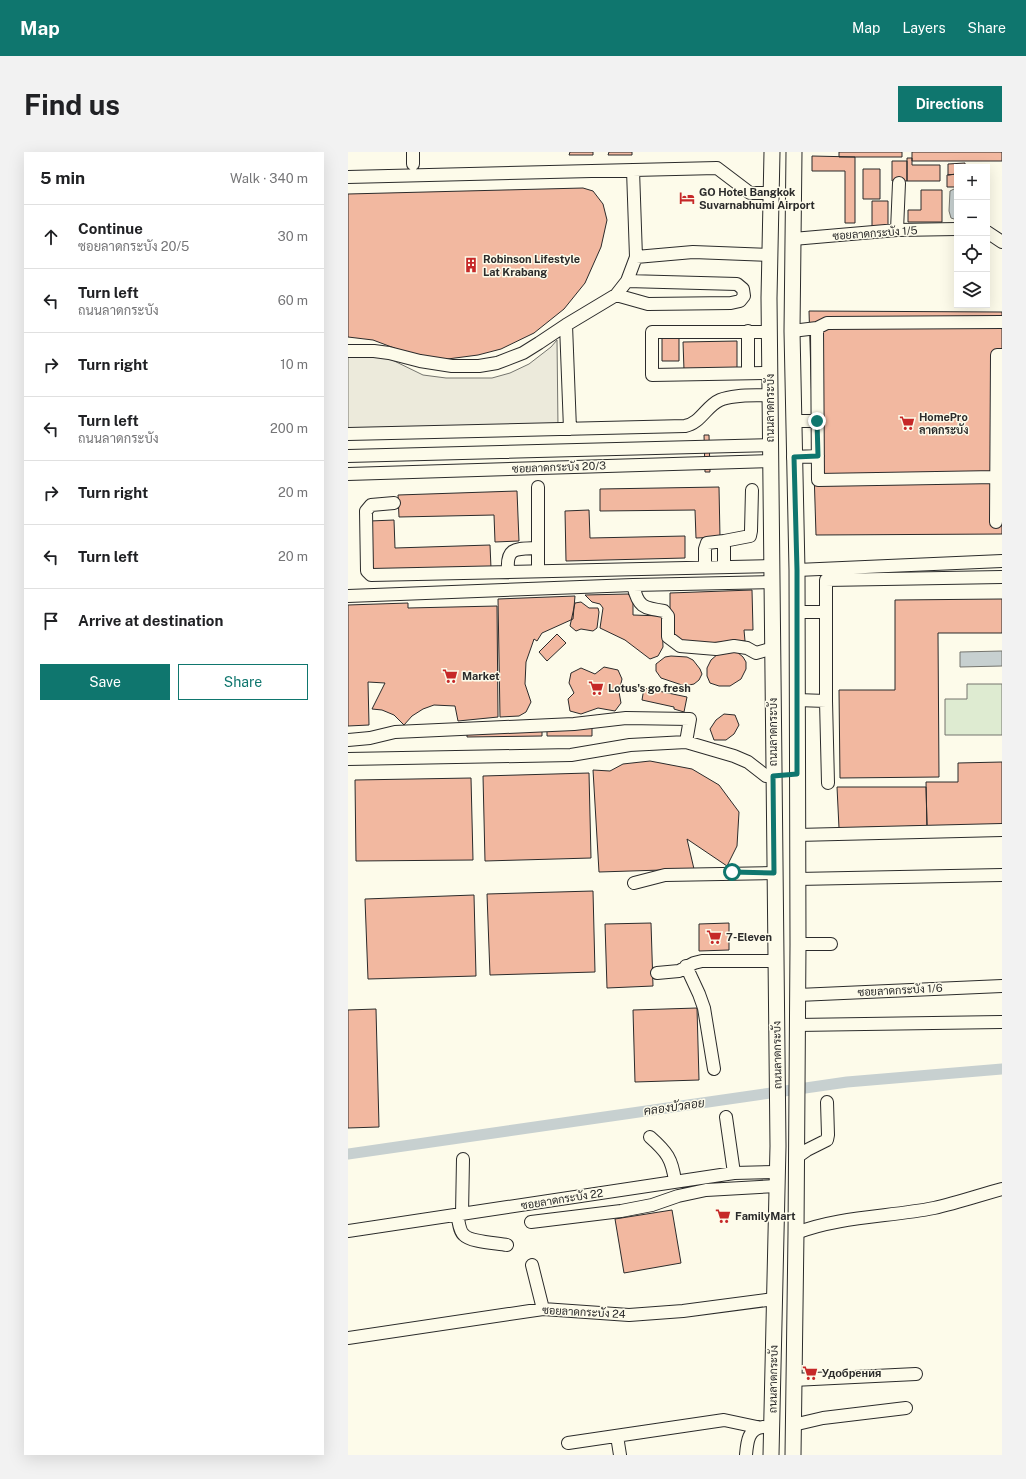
<!DOCTYPE html>
<meta charset="utf-8">
<style>
:root{--surface:#fff;--page:#f2f2f2;--text:#202124;--muted:#757577;--line:#e0e0e0;--accent:#0f766e}
body{margin:0;font-family:"Public Sans",Sarabun,sans-serif;background:var(--page);color:var(--text)}
.controls{position:absolute;right:12px;top:12px;display:grid;overflow:hidden;border-radius:0px;box-shadow:0 4px 16px #0002}
.controls button{width:36px;height:36px;display:grid;place-items:center;padding:0;border:0;border-bottom:1px solid var(--line);background:var(--surface);color:var(--text);font:20px sans-serif}
.stop{position:absolute;width:12px;height:12px;margin:-9px;border:3px solid #0f766e;border-radius:50%;background:#fff}
.stop.end{background:#0f766e;border-color:#fff;box-shadow:0 1px 4px #0008}
.list{margin:0;padding:0;list-style:none}
h2{display:flex;justify-content:space-between;align-items:center;height:52px;margin:0;padding:0 16px;font-size:17px}
h2 small{font-size:13px;font-weight:400;color:var(--muted)}
.list li{display:grid;grid-template-columns:26px 1fr auto;gap:12px;align-items:center;box-sizing:border-box;height:64px;padding:0 16px;border-top:1px solid var(--line)}
.list b{display:block;font-size:15px;white-space:nowrap}
.list p{margin:0;font-size:13px;white-space:nowrap;color:var(--muted)}
.list em{font-size:13px;font-style:normal;color:var(--muted)}
.actions{display:flex;gap:8px;padding:12px 16px}
.actions a{flex:1;padding:9px 0;border:1px solid var(--accent);border-radius:0px;text-align:center;font-size:14px;color:var(--accent)}
.actions .main{background:var(--accent);color:#fff}
.icon{flex:none;width:22px;height:22px;fill:none;stroke:currentColor;stroke-width:2;stroke-linecap:round;stroke-linejoin:round}
.map{position:relative;flex:none;width:654px;height:1303px;overflow:hidden;border-radius:0px}
header{display:flex;align-items:center;gap:24px;box-sizing:border-box;height:56px;padding:0 20px;background:var(--accent);color:#fff}
header strong{font-size:19px}
nav{display:flex;gap:22px;margin-inline-start:auto;font-size:14px}
.intro{display:flex;align-items:center;justify-content:space-between;box-sizing:border-box;height:96px;padding:0 24px}
h1{margin:0;font-size:28px}
.button{padding:10px 18px;border-radius:0px;background:var(--accent);color:#fff;font-size:14px;font-weight:700}
main{display:flex;gap:24px;padding:0 24px}
aside{flex:1;background:var(--surface);border-radius:0px;box-shadow:0 4px 16px #0002}
.map>svg:first-child{display:block}
</style>
<header>
<strong>Map</strong>
<nav><a>Map</a><a>Layers</a><a>Share</a></nav>
</header>
<div class="intro"><h1>Find us</h1><a class="button">Directions</a></div>
<main>
<aside>
<h2>5 min<small>Walk · 340 m</small></h2>
<ul class="list">
<li><svg class="icon" aria-label="ahead" viewBox="0 0 24 24"><path d="M12 20V5M6 11l6-6 6 6"/></svg><div><b>Continue</b><p>ซอยลาดกระบัง 20/5</p></div><em>30 m</em></li>
<li><svg class="icon" aria-label="left" viewBox="0 0 24 24"><path d="M17 20v-9H6M10 6l-5 5 5 5"/></svg><div><b>Turn left</b><p>ถนนลาดกระบัง</p></div><em>60 m</em></li>
<li><svg class="icon" aria-label="right" viewBox="0 0 24 24"><path d="M7 20v-9h11M14 6l5 5-5 5"/></svg><div><b>Turn right</b></div><em>10 m</em></li>
<li><svg class="icon" aria-label="left" viewBox="0 0 24 24"><path d="M17 20v-9H6M10 6l-5 5 5 5"/></svg><div><b>Turn left</b><p>ถนนลาดกระบัง</p></div><em>200 m</em></li>
<li><svg class="icon" aria-label="right" viewBox="0 0 24 24"><path d="M7 20v-9h11M14 6l5 5-5 5"/></svg><div><b>Turn right</b></div><em>20 m</em></li>
<li><svg class="icon" aria-label="left" viewBox="0 0 24 24"><path d="M17 20v-9H6M10 6l-5 5 5 5"/></svg><div><b>Turn left</b></div><em>20 m</em></li>
<li><svg class="icon" aria-label="arrive" viewBox="0 0 24 24"><path d="M6 21V4h12l-3 4 3 4H6"/></svg><div><b>Arrive at destination</b></div></li>
</ul>
<div class="actions"><a class="main">Save</a><a>Share</a></div>
</aside>
<div class="map">
<svg width="654" height="1303" viewBox="0 0 654 1303">
<rect width="100%" height="100%" fill="#fdfbea"/>
<path fill="#deebd1" stroke="#74746e" d="M619 532H654V583H597V547H619Z"/>
<path fill="#eceadb" stroke="#74746e" d="M209 188 210 275 0 281V205L30 203 38 205 75 223 98 226H144L162 221 181 212 203 195Z"/>
<path fill="#c7d0d0" stroke="#74746e" d="M606 37H609V68L603 66 601 59 602 39Z
M654 499V514L612 515V500Z"/>
<g fill="none" stroke-linecap="round" stroke-linejoin="round">
<path stroke="#c7d0d0" stroke-width="11" d="M0 1002 499 930 654 917"/>
</g>
<path fill="#f2b8a0" stroke="#2b2b2b" d="M222 0H245V3H221Z
M261 0H284V3H260Z
M491 0H554V5H491Z
M564 0H654V9H564Z
M464 4 507 5V71H497V19H464Z
M559 6H564V13H592V29H559Z
M544 9H559V29H544Z
M617 11V15H609V22L600 23V12Z
M515 17H532V47H515Z
M609 22V35H599V23Z
M235 36 245 39 255 52 259 68 253 95 237 131 216 157 186 181 153 197 130 203 92 208 70 205 25 188 0 185V42Z
M573 38H594V70H560V58H573Z
M524 49H540V75H524Z
M461 159 654 160V382L468 383Z
M314 185H331V209H314Z
M389 189V218H336L335 190Z
M356 283H361L362 320H357Z
M371 335 372 385 348 386 347 358 252 359V337Z
M169 339 171 389 147 390 146 363 51 365 50 343Z
M241 358 242 386 337 384V406L218 409 217 359Z
M46 368 47 396 142 393 143 416 23 419 22 369Z
M404 438 405 478H396L397 489 333 492 322 480V441Z
M280 442 285 447V463L314 464 315 495 310 504 302 507 277 488 252 476 255 456 252 452 244 450 237 443Z
M227 444 225 467 194 481 189 489 186 487 185 490 178 510 177 532 183 550 178 560 171 564 152 565 150 447Z
M654 447V481H590L591 625 492 626 491 538H547V448Z
M233 450 241 456H250L251 460 249 476 245 479 233 477 228 479 222 474 227 451Z
M60 451V456L149 454 150 565 110 569 107 554 86 553 75 557 64 564 56 573 46 563 34 558 24 557 37 531 20 530 21 573 0 574V453Z
M209 482 218 491 199 509 191 500Z
M389 500 395 505 398 510V517L393 527 382 534H371L362 531 359 524V516L363 508 371 501Z
M323 504 339 505 345 508 352 517 354 522 351 528 346 532 337 534 313 526 308 519V512L317 505Z
M256 515 270 518 274 527 271 540 273 551 267 559 250 556 233 562 222 559 220 547 226 541 221 531 223 521 233 516 247 522Z
M296 536 339 545 336 560 326 557V555L294 548Z
M376 562 387 563 391 573 386 582 378 588H366L362 577 368 568Z
M199 573H244V584H199Z
M194 575V584L119 585V577Z
M302 609 344 617 371 633 391 660 389 694 379 714 339 687 346 717 251 720 245 618 262 619 275 612Z
M654 610V674H579L578 630H610V611Z
M241 621 243 706 137 709 135 624Z
M123 626 125 708 8 709 7 628Z
M489 635H578L579 674 491 676Z
M245 739 247 820 142 823 139 742Z
M126 743 128 824 20 827 17 747Z
M303 771 305 834 259 836 257 772Z
M381 771V798L351 799V772Z
M349 856 351 928 287 930 285 858Z
M28 857 31 975 0 976V858Z
M324 1058 333 1111 276 1121 267 1067Z"/>
<g fill="none" stroke-linecap="round" stroke-linejoin="round">
<g stroke="#2b2b2b" stroke-width="14">
<path id="minor" d="M65 12V0
M0 25 369 16 402 41H423
M549 78 551 31
M639 80 654 90
M445 87 549 78 609 77
M288 105 345 100 423 103
M268 143 300 152 383 151 392 149 396 144 395 137 389 132 279 129
M218 173 222 277
M469 176 470 328 648 325
M444 179 469 176 479 171 654 170
M422 180H304V223L422 221
M0 199H26L41 201 72 209 104 214H131L149 211 175 201 191 191 218 173 268 143 279 129 288 105 285 18
M400 221V179
M445 269H469
M0 282 337 274C353 271 358 254 372 248 386 242 407 244 422 243
M0 304 423 293
M445 305 470 304
M0 322 423 309
M46 351 23 353 18 359 19 419 23 423 425 414
M648 370 649 203H654
M376 389 402 384 403 379 404 338
M190 396V335
M357 414V397L359 391 376 389V414
M449 418 654 409
M160 419C158 394 169 397 190 396V419
M285 433 425 430
M0 444 285 433C290 455 295 456 316 459L320 464V485L332 494 368 497 386 494 399 496 408 501 426 496
M449 460H478
M449 548 478 549 480 631
M478 549V428L654 425
M0 588 22 586 47 580 226 572 278 566 342 567 338 590
M0 607 223 603 282 593 338 590 386 604 400 610 418 624H425
M449 683 654 678
M449 727 654 723
M286 731 317 723 426 721
M450 792H483
M338 814 351 842 356 856 366 917
M309 821 331 819 346 811 354 809H427
M450 843 654 834
M449 873 653 870
M378 965 386 1021
M302 985C319 1000 324 1007 327 1029
M449 1005 459 998 479 988 480 983 479 950
M114 1062 115 1007
M109 1063C111 1069 111 1079 116 1083 122 1090 149 1091 159 1093
M183 1070 273 1059 304 1053 330 1044 358 1038 429 1034
M0 1079 386 1021 429 1020
M448 1081C492 1064 541 1065 586 1056 609 1051 632 1043 654 1037
M184 1113 195 1157
M0 1186 195 1157 281 1163 335 1159 426 1147
M445 1228 568 1222
M445 1273 475 1266 558 1256
M269 1284 272 1303
M220 1291 376 1268 409 1275
M398 1303C399 1291 400 1276 415 1275"/>
</g>
<g stroke="#2b2b2b" stroke-width="17">
<path id="major" d="M423 1303 430 994 421 146 424 0
M445 1303 448 1081 450 792 449 418 444 179 446 0"/>
</g>
<use href="#minor" stroke="#fdfbea" stroke-width="12"/>
<use href="#major" stroke="#fdfbea" stroke-width="15"/>
</g>
<g fill="none" stroke-linecap="round" stroke-linejoin="round">
<path stroke="#0f766e" stroke-width="5" d="M384 720 426 721 425 624 449 622V418L446 305 470 304 469 269"/>
</g>
<defs>
<g id="hotel-bare" transform="scale(1.2)"><path d="M-6-4.5h1.5V1H6V5H4.5V3h-9V5H-6ZM-4 0a1.8 1.8 0 1 1 3.6 0ZM.5 0V-2.5h3Q6-2.5 6 0Z" fill="#c62828" stroke="#fdfbea" stroke-width="2.5" paint-order="stroke"/></g>
<g id="building-bare" transform="scale(1.2)"><path d="M-4-6H4V6H1V3H-1V6H-4ZM-2.5-4.3h1.7v1.8h-1.7ZM.8-4.3h1.7v1.8H.8ZM-2.5-1h1.7V.8h-1.7ZM.8-1h1.7V.8H.8Z" fill="#c62828" stroke="#fdfbea" stroke-width="2.5" paint-order="stroke"/></g>
<g id="supermarket-bare" transform="scale(1.2)"><path d="M-6-5.5h2.5l.6 2H6L4.5 2H-2.5L-4.4-4H-6ZM-1.5 3.2a1.3 1.3 0 1 0 .1 0ZM3 3.2a1.3 1.3 0 1 0 .1 0Z" fill="#c62828" stroke="#fdfbea" stroke-width="2.5" paint-order="stroke"/></g>
</defs>
<g fill-rule="evenodd">
<use href="#hotel-bare" x="339" y="46"/>
<use href="#building-bare" x="123" y="113"/>
<use href="#supermarket-bare" x="559" y="271"/>
<use href="#supermarket-bare" x="102" y="524"/>
<use href="#supermarket-bare" x="248" y="536"/>
<use href="#supermarket-bare" x="366" y="785"/>
<use href="#supermarket-bare" x="375" y="1064"/>
<use href="#supermarket-bare" x="462" y="1221"/>
</g>
<g text-anchor="middle" dominant-baseline="central" stroke-width="3" stroke-linejoin="round" paint-order="stroke">
<g font-size="11" font-weight="bold" fill="#2b2b2b" stroke="#fdfbea" text-anchor="start">
<text x="351" y="40">GO Hotel Bangkok<tspan x="351" dy="13">Suvarnabhumi Airport</tspan></text>
<text x="135" y="107">Robinson Lifestyle<tspan x="135" dy="13">Lat Krabang</tspan></text>
<text x="571" y="265">HomePro<tspan x="571" dy="13">ลาดกระบัง</tspan></text>
<text x="114" y="524">Market</text>
<text x="260" y="536">Lotus's go fresh</text>
<text x="378" y="785">7-Eleven</text>
<text x="387" y="1064">FamilyMart</text>
<text x="474" y="1221">Удобрения</text>
</g>
<g font-size="11" fill="#2b2b2b" stroke="#fdfbea">
<text transform="translate(527 81) rotate(-4)">ซอยลาดกระบัง 1/5</text>
<text transform="translate(422 256) rotate(-90)">ถนนลาดกระบัง</text>
<text transform="translate(211 315) rotate(-2)">ซอยลาดกระบัง 20/3</text>
<text transform="translate(425 580) rotate(-90)">ถนนลาดกระบัง</text>
<text transform="translate(552 838) rotate(-3)">ซอยลาดกระบัง 1/6</text>
<text transform="translate(429 903) rotate(-91)">ถนนลาดกระบัง</text>
<text transform="translate(214 1047) rotate(-9)">ซอยลาดกระบัง 22</text>
<text transform="translate(236 1160) rotate(3)">ซอยลาดกระบัง 24</text>
<text transform="translate(425 1227) rotate(-89)">ถนนลาดกระบัง</text>
</g>
<g font-size="12" font-style="italic" fill="#2b2b2b" stroke="#fdfbea">
<text transform="translate(326 955) rotate(-8)">คลองบัวลอย</text>
</g>
</g>
</svg>
<div class="controls">
<button>+</button>
<button>−</button>
<button><svg class="icon" aria-label="locate" viewBox="0 0 24 24"><circle cx="12" cy="12" r="6"/><path d="M12 2v4M12 18v4M2 12h4M18 12h4"/></svg></button>
<button><svg class="icon" aria-label="layers" viewBox="0 0 24 24"><path d="M12 4l9 5-9 5-9-5zM3 14l9 5 9-5"/></svg></button>
</div>
<div class="stop" style="left:384px;top:720px"></div>
<div class="stop end" style="left:469px;top:269px"></div>
</div>
</main>
